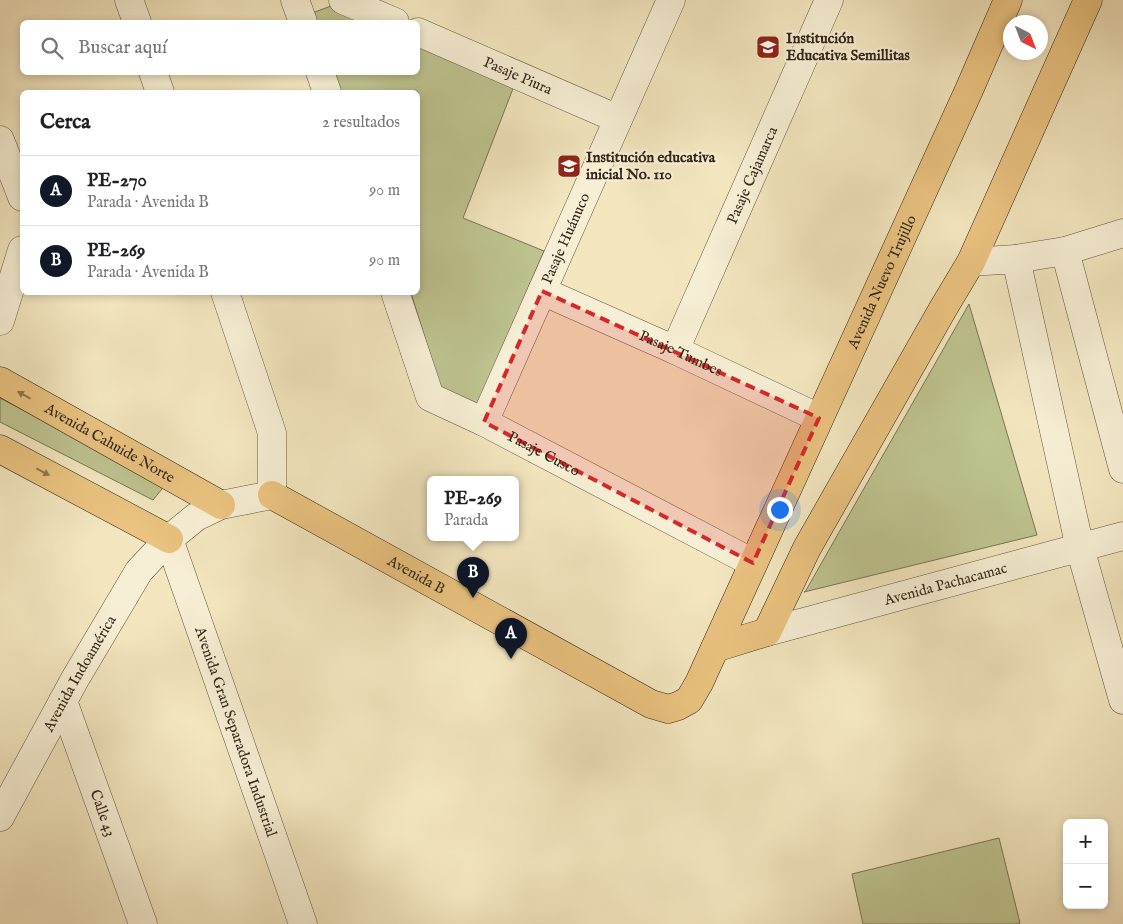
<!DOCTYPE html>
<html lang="es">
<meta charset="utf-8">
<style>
:root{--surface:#fff;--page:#f2f2f2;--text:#202124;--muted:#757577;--line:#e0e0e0;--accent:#111827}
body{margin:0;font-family:"IM FELL English",serif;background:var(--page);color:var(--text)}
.controls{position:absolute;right:15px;bottom:15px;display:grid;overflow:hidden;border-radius:8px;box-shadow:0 2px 8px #0003}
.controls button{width:45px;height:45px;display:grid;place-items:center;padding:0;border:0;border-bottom:1px solid var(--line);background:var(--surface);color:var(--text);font:25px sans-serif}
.compass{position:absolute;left:1003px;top:15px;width:45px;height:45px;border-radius:50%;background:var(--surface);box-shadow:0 2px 8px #0003;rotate:138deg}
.you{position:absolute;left:779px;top:509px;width:18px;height:18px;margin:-12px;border:4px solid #fff;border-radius:50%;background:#1a73e8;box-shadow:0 0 0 8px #1a73e833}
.badge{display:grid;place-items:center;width:32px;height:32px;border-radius:50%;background:var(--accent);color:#fff;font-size:16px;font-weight:700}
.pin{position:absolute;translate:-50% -41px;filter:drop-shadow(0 1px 2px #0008)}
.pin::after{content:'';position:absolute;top:26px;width:18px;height:15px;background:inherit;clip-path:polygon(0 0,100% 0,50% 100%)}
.popup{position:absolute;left:427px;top:476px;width:92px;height:65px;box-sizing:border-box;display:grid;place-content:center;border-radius:8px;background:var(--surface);filter:drop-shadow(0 1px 4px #0005);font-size:16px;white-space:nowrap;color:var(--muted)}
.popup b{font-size:19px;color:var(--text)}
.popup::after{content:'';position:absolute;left:50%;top:100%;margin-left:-10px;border:10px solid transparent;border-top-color:var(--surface)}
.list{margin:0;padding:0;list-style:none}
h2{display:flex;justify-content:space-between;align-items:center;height:65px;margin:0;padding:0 20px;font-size:21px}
h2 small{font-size:16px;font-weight:400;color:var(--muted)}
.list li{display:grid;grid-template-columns:32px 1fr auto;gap:15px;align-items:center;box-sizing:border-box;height:70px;padding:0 20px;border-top:1px solid var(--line)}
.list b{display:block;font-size:19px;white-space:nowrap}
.list p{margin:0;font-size:16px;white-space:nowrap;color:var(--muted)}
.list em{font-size:16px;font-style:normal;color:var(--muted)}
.icon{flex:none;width:28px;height:28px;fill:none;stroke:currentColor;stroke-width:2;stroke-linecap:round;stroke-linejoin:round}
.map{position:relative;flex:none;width:1123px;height:924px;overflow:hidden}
.search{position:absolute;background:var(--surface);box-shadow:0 2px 8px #0003;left:20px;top:20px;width:400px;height:55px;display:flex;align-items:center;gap:12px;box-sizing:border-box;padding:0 18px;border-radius:8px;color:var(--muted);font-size:19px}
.panel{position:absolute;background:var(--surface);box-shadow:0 2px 8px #0003;left:20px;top:90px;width:400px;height:205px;border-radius:8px}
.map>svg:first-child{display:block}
</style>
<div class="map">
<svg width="1123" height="924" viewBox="0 0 1123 924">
<rect width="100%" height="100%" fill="#f3e6bf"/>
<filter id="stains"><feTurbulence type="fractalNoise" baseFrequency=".004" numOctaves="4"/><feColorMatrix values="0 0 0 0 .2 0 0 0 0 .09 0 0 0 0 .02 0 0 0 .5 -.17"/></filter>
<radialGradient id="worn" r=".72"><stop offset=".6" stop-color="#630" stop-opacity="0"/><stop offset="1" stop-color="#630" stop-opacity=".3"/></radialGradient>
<path fill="#bec490" stroke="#787555" d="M331 6 368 22H316L312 13Z
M418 44 514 86 463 218 544 251 478 405 441 389 411 293 418 292V92H341L334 73 418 72Z
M969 304 1037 535 804 592H805Z
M0 398 166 484 153 500 0 422Z
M999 838 1020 923 1016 924H863L852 874Z"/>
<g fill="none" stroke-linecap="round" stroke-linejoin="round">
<g stroke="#625643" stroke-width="29">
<g id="minor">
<path d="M129 0 137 22"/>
<path d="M295 0 303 22"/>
<path d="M343 0 395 22"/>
<path id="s1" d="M418 32 618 119"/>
<path d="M153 72 160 92"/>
<path d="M320 72 327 92"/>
<path d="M0 140 22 197"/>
<path d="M1065 251 1123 469"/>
<path d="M1016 259 1065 251 1123 233"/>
<path d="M971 262 1016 259 1080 548 1123 700"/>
<path id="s2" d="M542 291 675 350 819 418"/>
<path id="s3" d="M395 292 430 397 484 422 753 563"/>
<path d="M0 321 22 250"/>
<path id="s4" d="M675 350 829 0"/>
<path id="s5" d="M484 422 671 0"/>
<path id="s6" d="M169 539 303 924"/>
<path id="s7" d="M767 632 1123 536"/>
<path id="s8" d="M63 701 143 924"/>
<path id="s9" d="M0 817 75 679 139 571 169 539 196 517 221 505 272 495V433L225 292"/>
</g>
</g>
<g stroke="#32261a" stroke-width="29">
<g id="major">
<path id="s10" d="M0 381 221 505"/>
<path d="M0 449 169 539"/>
<path id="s11" d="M272 495 651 704 668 709 678 706 689 700 699 683 969 90 1008 0"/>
<path d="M715 648 767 632 807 548 944 307 971 262 1088 0"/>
</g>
</g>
<use href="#minor" stroke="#f7efd5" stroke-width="28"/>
<use href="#major" stroke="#eac380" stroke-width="28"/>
</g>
<defs><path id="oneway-solid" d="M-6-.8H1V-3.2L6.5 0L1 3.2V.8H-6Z" transform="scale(1.25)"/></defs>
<g fill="#8e744d">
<use href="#oneway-solid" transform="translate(24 395) rotate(-151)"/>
<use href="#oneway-solid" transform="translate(43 472) rotate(28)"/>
</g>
<path fill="#d62828" fill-opacity="0.2" stroke="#d62828" stroke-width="4" stroke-dasharray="10 6" stroke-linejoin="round" d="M542 291 819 418 753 563 484 422Z"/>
<defs>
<g id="school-square" transform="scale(1.25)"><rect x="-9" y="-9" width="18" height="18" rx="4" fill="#8f2418" stroke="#f7efd5"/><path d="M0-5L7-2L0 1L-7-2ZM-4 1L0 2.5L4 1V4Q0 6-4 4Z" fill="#fff"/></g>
</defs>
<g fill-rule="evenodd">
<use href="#school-square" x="768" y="47"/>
<use href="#school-square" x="569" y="166"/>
</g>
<g text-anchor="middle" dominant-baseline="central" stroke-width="4.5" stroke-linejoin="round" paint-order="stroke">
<g font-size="15" font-weight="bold" fill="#32261a" stroke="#f7efd5" text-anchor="start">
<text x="786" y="38">Institución<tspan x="786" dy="17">Educativa Semillitas</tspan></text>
<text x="586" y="157">Institución educativa<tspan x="586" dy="17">inicial No. 110</tspan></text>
</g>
<g font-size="15" fill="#32261a" stroke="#f7efd5">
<text stroke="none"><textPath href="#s1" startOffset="109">Pasaje Piura</textPath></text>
<text stroke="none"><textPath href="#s4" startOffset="191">Pasaje Cajamarca</textPath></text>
<text stroke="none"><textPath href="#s5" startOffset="201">Pasaje Huánuco</textPath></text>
<text stroke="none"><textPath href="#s11" startOffset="934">Avenida Nuevo Trujillo</textPath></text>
<text stroke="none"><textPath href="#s2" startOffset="152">Pasaje Tumbes</textPath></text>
<text stroke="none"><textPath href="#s10" startOffset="126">Avenida Cahuide Norte</textPath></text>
<text stroke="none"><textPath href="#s3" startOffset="238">Pasaje Cusco</textPath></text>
<text stroke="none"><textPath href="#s11" startOffset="165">Avenida B</textPath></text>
<text stroke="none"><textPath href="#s7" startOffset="185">Avenida Pachacamac</textPath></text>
<text stroke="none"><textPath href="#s9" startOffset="164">Avenida Indoamérica</textPath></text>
<text stroke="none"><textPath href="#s6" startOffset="204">Avenida Gran Separadora Industrial</textPath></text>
<text stroke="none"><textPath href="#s8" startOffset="119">Calle 43</textPath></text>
</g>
</g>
<rect width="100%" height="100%" filter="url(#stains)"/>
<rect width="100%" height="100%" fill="url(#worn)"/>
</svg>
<div class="controls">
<button>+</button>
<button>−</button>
</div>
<svg class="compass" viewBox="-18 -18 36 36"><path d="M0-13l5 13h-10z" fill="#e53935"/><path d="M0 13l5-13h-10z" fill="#757577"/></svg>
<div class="you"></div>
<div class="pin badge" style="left:511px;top:659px">A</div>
<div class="pin badge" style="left:473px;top:598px">B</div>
<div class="popup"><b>PE-269</b>Parada</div>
<div class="search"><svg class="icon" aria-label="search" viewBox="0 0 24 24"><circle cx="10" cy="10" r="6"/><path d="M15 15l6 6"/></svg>Buscar aquí</div>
<section class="panel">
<h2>Cerca<small>2 resultados</small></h2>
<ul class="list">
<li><span class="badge">A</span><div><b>PE-270</b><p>Parada · Avenida B</p></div><em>90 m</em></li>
<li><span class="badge">B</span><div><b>PE-269</b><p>Parada · Avenida B</p></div><em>90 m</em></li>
</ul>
</section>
</div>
